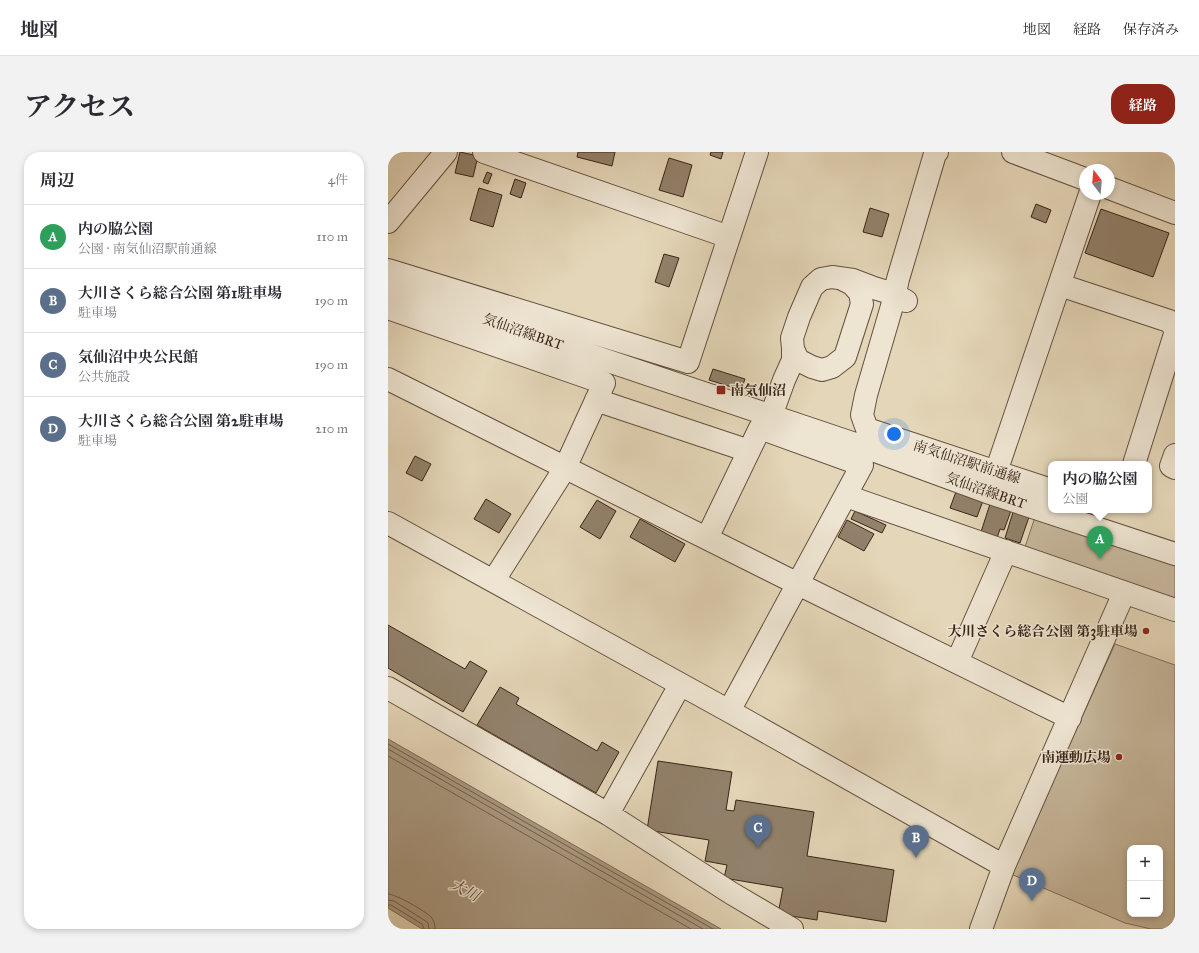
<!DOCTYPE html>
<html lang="ja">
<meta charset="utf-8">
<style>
:root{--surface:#fff;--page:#f2f2f3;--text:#2b2b33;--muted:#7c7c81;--line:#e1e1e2;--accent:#8f2418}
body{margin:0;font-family:"IM FELL Great Primer","Noto Serif JP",serif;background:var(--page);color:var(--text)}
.controls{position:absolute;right:12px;bottom:12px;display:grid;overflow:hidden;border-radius:8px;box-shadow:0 2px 6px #0003}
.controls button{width:36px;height:36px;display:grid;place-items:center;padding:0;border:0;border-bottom:1px solid var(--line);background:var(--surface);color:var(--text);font:20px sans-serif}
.compass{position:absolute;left:691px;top:12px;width:36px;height:36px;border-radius:50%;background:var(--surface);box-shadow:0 2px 6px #0003;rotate:344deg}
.you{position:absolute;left:506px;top:282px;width:14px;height:14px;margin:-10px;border:3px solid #fff;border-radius:50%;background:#1a73e8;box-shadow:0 0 0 6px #1a73e833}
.badge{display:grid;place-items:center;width:26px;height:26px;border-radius:50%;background:var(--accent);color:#fff;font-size:13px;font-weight:700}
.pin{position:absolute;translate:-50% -33px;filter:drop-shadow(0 1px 2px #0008)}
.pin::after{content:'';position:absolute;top:21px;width:14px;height:12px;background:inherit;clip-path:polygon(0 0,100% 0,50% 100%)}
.popup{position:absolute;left:660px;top:309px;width:104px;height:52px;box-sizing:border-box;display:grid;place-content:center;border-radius:8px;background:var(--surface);filter:drop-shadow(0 1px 3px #0005);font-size:13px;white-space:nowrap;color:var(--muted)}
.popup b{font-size:15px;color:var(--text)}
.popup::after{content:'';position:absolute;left:50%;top:100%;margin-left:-8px;border:8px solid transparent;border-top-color:var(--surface)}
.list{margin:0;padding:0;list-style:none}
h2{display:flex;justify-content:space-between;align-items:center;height:52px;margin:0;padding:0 16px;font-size:17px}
h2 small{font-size:13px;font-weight:400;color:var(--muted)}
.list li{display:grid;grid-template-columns:26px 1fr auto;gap:12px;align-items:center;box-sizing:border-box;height:64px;padding:0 16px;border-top:1px solid var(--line)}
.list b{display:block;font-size:15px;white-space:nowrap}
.list p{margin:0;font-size:13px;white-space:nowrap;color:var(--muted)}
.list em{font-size:13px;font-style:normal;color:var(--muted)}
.map{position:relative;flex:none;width:787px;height:777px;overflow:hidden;border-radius:16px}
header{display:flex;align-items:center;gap:24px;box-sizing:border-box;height:56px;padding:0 20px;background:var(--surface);border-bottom:1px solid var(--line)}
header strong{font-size:19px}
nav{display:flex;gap:22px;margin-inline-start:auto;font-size:14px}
.intro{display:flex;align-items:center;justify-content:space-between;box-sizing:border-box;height:96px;padding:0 24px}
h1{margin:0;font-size:28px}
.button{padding:10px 18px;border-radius:16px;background:var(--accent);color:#fff;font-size:14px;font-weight:700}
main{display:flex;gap:24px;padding:0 24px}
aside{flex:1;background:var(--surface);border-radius:16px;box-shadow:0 2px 6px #0003}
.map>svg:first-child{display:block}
</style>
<header>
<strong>地図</strong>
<nav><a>地図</a><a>経路</a><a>保存済み</a></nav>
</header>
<div class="intro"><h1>アクセス</h1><a class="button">経路</a></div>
<main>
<aside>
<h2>周辺<small>4件</small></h2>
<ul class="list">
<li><span class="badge" style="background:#2e9e5b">A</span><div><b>内の脇公園</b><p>公園 · 南気仙沼駅前通線</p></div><em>110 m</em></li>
<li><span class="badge" style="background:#5c6f8a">B</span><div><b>大川さくら総合公園 第1駐車場</b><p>駐車場</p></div><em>190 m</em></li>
<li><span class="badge" style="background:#5c6f8a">C</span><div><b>気仙沼中央公民館</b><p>公共施設</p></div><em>190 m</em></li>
<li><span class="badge" style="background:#5c6f8a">D</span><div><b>大川さくら総合公園 第2駐車場</b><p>駐車場</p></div><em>210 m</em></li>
</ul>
</aside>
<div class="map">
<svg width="787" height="777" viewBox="0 0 787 777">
<rect width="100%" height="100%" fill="#e4d6b8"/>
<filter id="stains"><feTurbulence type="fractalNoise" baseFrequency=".005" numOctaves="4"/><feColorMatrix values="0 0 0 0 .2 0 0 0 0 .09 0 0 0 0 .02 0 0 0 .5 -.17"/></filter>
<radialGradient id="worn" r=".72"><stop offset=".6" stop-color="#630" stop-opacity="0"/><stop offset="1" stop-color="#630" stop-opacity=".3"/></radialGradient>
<path fill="#c7b89d" stroke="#806e5a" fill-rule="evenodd" d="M647 365 787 412V449L635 401Z
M727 492 787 513V777H763L737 771 623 722ZM742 696H772V762H742Z"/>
<path fill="#aa9981" stroke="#7d6a57" d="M0 587 333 777H34L0 756Z"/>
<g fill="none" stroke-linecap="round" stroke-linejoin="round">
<path stroke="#725e4c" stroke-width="1" d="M0 592 325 777
M0 597 315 777
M0 604 303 777
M0 742C8 742 37 759 43 765 46 768 47 772 47 777
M0 748 6 749 36 768 40 771 41 777
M0 753H3L34 772 36 777"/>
</g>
<path fill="#92816b" stroke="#3a2417" d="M72 0 90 4 85 25 67 21Z
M190 0H227L224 14 189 5Z
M323 0H335L333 7 322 3Z
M281 6 304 13 295 45 271 38Z
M99 20 104 22 100 32 95 30Z
M127 27 138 31 133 46 122 42Z
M91 36 114 43 105 75 82 68Z
M648 52 663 58 658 71 643 65Z
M482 56 501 62 494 85 475 80Z
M713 57 781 81 765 125 697 101Z
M276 102 291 106 281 135 267 130Z
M325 217 357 227 353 238 321 228Z
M27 304 43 312 34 329 18 321Z
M569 337 596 346 589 365 562 356Z
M98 347 123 362 111 381 86 367Z
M209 348 228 359 212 387 192 375Z
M603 349 624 356 616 378 612 377 608 389 592 383Z
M626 357 642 362 632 391 617 386Z
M467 359 498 373 494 381 463 367Z
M252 367 297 392 287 410 242 385Z
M459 368 486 382 476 399 450 385Z
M0 473 77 517 82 509 99 519 75 560 0 516Z
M112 535 131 546 128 552 209 599 214 590 231 600 208 641 89 573Z
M270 609 344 620 338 658 346 659 348 648 426 660 419 704 506 718 498 770 430 759 429 768 390 762 395 736 336 726 339 713 317 709 321 688 259 678Z"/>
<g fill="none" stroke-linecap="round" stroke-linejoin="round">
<g stroke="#64503f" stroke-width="24">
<path id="minor" d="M96 0 341 85
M549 0 547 2 510 127 504 154 478 243 474 263 479 277 663 338
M625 0 697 27
M721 36 787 61
M0 70 58 0
M0 118 300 210 369 0
M454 127 464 132 472 141 474 152 457 205 444 215 434 218 424 215 410 208 405 197 404 186 411 165 424 135 433 127 444 125 465 128 486 136 506 142 518 149
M672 133 781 169 787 176
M0 135 479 296 599 340 787 402
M0 156 216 231 177 316 106 428
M0 227 410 432 682 566
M208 248 361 299
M383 264 396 228 405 208V197
M787 303 783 314 787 316
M746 312 787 182
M608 320 702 42
M458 344 787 458
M0 371 341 559 616 714
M319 386 372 276 474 313 341 559
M569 510 618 399
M0 536 220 662 292 533
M220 662 343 741 404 777
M593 777 616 714 736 441"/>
</g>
<use href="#minor" stroke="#ede4d1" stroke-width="22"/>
</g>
<g fill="#8f2418" stroke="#ede4d1" stroke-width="1.5">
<rect x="328" y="233" width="10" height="10" rx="2"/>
<circle cx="758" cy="479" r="4"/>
<circle cx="731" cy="605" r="4"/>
</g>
<g text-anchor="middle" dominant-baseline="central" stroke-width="3" stroke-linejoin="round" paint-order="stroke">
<g font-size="14" fill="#3a2417" stroke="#ede4d1">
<text transform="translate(135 180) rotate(19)">気仙沼線BRT</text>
<text transform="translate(579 310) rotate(18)">南気仙沼駅前通線</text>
<text transform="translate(598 339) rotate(19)">気仙沼線BRT</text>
</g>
<g font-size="14" font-weight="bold" fill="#3a2417" stroke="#ede4d1" text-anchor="end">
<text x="342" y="238" text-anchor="start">南気仙沼</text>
<text x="750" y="479">大川さくら総合公園 第3駐車場</text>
<text x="723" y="605">南運動広場</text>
</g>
<g font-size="15" font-style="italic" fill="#5c4737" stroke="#ede4d1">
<text transform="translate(77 738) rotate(27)">大川</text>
</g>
</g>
<rect width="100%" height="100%" filter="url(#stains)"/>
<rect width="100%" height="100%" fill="url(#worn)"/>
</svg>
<div class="controls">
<button>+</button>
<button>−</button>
</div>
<svg class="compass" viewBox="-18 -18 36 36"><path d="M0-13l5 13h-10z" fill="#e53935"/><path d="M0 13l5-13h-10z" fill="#7c7c81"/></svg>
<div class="you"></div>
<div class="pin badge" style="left:712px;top:407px;background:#2e9e5b">A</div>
<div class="popup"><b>内の脇公園</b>公園</div>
<div class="pin badge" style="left:528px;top:706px;background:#5c6f8a">B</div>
<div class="pin badge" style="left:370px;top:696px;background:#5c6f8a">C</div>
<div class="pin badge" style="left:644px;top:749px;background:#5c6f8a">D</div>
</div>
</main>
